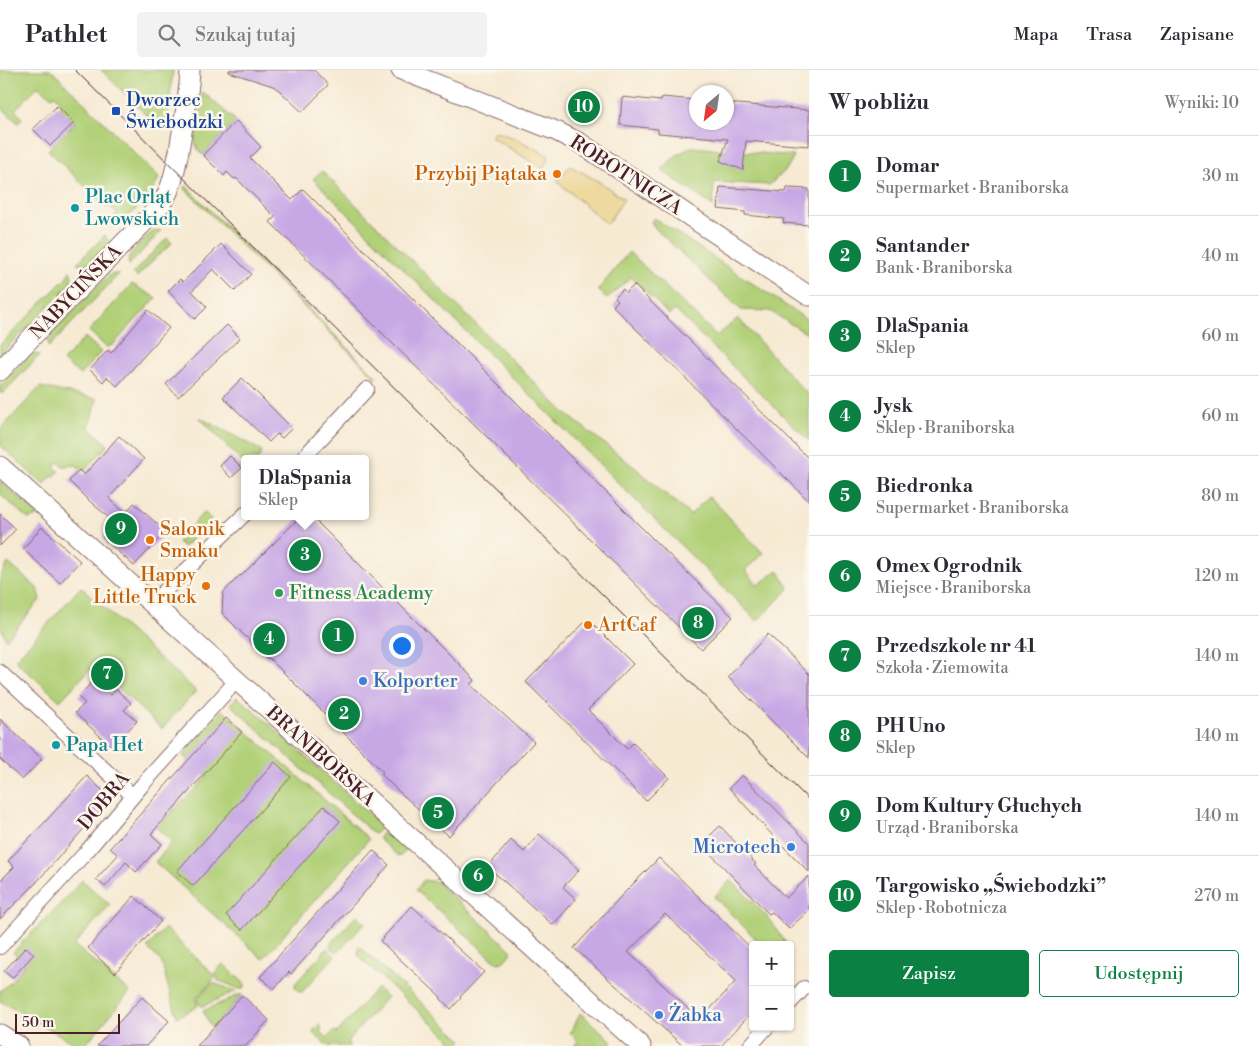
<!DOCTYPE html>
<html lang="pl">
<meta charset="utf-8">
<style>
:root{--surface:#fff;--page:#f2f2f3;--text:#2b2b33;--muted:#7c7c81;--line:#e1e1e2;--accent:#0b8043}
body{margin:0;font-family:"Libre Bodoni",serif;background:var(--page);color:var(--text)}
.controls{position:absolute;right:15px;bottom:15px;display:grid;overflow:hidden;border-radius:5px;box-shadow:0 1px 4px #0004}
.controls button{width:45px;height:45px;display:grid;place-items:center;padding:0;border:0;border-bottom:1px solid var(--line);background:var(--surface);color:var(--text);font:25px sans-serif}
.compass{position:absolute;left:689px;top:15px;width:45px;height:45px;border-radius:50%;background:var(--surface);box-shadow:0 1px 4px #0004;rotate:209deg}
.scale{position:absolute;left:15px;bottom:12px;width:105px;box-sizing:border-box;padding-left:5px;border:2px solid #4a1f2b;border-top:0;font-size:14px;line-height:18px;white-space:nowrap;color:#4a1f2b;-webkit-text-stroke:4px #fbf7ec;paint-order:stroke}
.you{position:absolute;left:401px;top:575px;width:18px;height:18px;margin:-12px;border:4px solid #fff;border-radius:50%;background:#1a73e8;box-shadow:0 0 0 8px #1a73e833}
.badge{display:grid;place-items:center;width:32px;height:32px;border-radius:50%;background:var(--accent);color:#fff;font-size:16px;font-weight:700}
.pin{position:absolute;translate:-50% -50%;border:2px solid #fff;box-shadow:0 1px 5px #0006}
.popup{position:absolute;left:241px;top:385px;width:128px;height:65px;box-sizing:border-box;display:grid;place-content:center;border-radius:5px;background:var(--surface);filter:drop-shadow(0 1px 4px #0005);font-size:16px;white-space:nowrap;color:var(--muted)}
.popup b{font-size:19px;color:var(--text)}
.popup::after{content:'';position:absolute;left:50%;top:100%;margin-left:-10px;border:10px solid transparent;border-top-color:var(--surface)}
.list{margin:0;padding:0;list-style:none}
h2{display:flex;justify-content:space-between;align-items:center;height:65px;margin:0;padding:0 20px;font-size:21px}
h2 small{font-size:16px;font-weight:400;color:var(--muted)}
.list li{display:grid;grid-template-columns:32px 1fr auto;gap:15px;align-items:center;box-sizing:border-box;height:80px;padding:0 20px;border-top:1px solid var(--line)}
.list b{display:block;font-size:19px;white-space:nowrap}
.list p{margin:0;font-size:16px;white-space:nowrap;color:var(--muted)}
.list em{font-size:16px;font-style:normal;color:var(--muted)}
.actions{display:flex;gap:10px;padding:15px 20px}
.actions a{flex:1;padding:11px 0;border:1px solid var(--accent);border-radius:5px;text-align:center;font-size:18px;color:var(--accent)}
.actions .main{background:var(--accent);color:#fff}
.icon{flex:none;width:28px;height:28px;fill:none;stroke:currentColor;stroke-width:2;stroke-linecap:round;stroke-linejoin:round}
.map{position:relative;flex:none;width:809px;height:976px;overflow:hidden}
header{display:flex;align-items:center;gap:30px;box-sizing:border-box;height:70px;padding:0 25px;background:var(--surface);border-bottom:1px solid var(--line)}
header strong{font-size:24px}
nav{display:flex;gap:28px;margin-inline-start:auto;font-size:18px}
.search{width:350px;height:45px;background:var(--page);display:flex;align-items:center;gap:12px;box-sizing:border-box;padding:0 18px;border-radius:5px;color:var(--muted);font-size:19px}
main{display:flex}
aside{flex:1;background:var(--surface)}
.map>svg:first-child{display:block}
</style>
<header>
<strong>Pathlet</strong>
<div class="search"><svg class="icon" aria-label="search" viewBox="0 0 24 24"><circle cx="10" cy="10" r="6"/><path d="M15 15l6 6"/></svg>Szukaj tutaj</div>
<nav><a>Mapa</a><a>Trasa</a><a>Zapisane</a></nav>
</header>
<main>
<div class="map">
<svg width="809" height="976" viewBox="0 0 809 976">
<rect width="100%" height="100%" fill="#fbf7ec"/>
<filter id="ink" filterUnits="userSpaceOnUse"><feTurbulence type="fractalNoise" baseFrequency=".02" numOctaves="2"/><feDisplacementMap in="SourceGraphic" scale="10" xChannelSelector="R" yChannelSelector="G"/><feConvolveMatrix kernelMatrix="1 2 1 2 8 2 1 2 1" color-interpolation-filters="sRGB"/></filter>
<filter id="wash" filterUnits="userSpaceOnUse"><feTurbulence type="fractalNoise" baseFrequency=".0096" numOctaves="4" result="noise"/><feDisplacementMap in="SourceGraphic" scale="20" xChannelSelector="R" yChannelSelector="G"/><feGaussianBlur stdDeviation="1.12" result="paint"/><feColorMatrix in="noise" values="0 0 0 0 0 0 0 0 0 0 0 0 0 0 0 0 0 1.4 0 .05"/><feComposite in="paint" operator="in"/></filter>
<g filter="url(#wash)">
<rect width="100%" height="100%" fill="#f6ead3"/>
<path fill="#b1d077" stroke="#7e7851" d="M0 0H51L159 107C156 116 152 122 146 129L142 128 135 136 136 139 125 151 111 152 110 153H108L117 143 109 136 107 138 48 80 75 53 59 37 62 33 55 25 52 27 38 16 15 40 22 48 18 53 0 36Z
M101 0H173L167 53 160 59Z
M203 22 236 51 203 85 199 82 195 72Z
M691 77 794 86 786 100 769 115 714 112 713 136 661 100 677 85Z
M322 101 565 343 638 400 690 445 709 426 763 483 745 500 758 515 778 500 789 519 757 551 313 109Z
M184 117H187L377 307 376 308 185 119Z
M654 148 809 251V265L770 241 741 240 655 158 651 152Z
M157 160 161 161 129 195 128 189C131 181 148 163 157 160Z
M105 165 108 170 107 175 91 193 85 195 77 193Z
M167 168 172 173 159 185H158L137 207 133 203Z
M629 182 717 266 738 248 809 326V371L675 240 669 245 631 207 607 229 598 220Z
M70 201 72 207 70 214 0 285V275L65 209Z
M112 204H119L49 277 48 272 50 265 108 206Z
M132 214 156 228 113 275 106 277 89 261Z
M85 267 101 282 80 305 63 291Z
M34 284 40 285 3 323H0V316L28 287Z
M40 317 97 329 89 357 108 375 84 401 76 395 63 396 58 392 54 397 59 401 54 407 52 406 44 415 0 375V360Z
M199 347 262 381 258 389H245V395Z
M0 411 37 444V446L28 449 0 424Z
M205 443 212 450 184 477 178 472 202 444Z
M8 493 37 518 40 530 6 570 0 555V507Z
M81 517 196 621 162 659 94 595 60 631 15 590Z
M237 627 249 636 383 756 376 763 374 764 230 634Z
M222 640 369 769 263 889 155 792 172 772 141 743 146 737 162 752 207 707 183 686Z
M386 759 408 778 401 786H398L379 769V767Z
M82 810 110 835 74 875 130 922 84 976H79L0 931V921L10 913 25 895 13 882 65 829Z
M424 810 437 812 512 881C508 886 503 896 496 892L416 820Z
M731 810 766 845 787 875H762L714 827Z
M357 845 365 853 337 883 329 876Z
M165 858 216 907 196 928 197 937 177 947 161 891 147 878Z
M359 876 462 970 457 976 360 888 358 883Z
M327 878 335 886 301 923 295 917V914Z
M223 894 246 915 242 919H240L217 910 218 907 214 903Z
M213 913 236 921 203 936 198 934V928L211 914Z
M377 918 387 927 347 972 350 976H328L312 962 319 955 322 958 320 961 327 968 334 961 337 963Z
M241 924 242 925 212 959 203 941Z
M580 943 612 971 608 976H586L584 974 582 976H574L578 971 570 963 573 959Z"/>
<path fill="#eeda9e" stroke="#9c7c64" d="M494 61 517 69 549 86 543 99 492 67Z
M570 96 598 111 624 129 607 154 557 111Z"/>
<g id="blocks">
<path fill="#c7a8e5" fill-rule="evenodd" d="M229 0H314L328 15 302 42 279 20 273 16 229 2Z
M622 27 661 31 662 27 696 30V52H726V33L809 40V76L746 71 743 100 720 91 728 69 658 63V59L620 55Z
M57 36 74 53 50 76 33 59Z
M236 51 261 77 250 88 292 130 303 119 658 474 733 547 701 579 270 152 275 147 236 108 234 109 227 102 224 106 203 85Z
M720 117 786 122 787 118 809 119V155L783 153 784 149 745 145V142L718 139Z
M221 174 251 204 235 221 213 199 192 221 207 237 195 249 168 221 180 209 183 212Z
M634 215 809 389V431L613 236 618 230 615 227 623 219 626 223Z
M148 240 169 258 117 316 107 307 103 312 90 300 108 280 111 283Z
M227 255 240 268 178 327 166 314Z
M242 308 292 358 282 368 277 364 269 372 223 327Z
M119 366 144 389 109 428 125 443 134 433 165 461 157 471 134 496 103 468 115 453 86 428 69 411 79 400 84 405Z
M230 386 242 398 231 408 220 396Z
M0 444 16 459 0 476Z
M301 446H311L475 610 471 615 534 672 449 766 396 719 381 704 383 702 269 588 268 589 222 543 223 523 240 505 241 506Z
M42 457 80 491 60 513 23 479Z
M588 549 633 594 588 640 627 679 633 673 669 708 646 731 526 612Z
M768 564 809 604V688L728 607Z
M94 610 111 625 116 619 131 633 124 640 137 651 112 677 75 643 85 633 78 627Z
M226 648 242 662 151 764 162 774 136 802 126 792 105 817 96 809 118 785 110 778Z
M0 649 42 689 22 710 0 689Z
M275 692 291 707 193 816 177 801Z
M742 705 809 773V802L776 769 729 718Z
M87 706 111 728 34 815 0 849V811L14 797 8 791 32 765H33Z
M324 736 340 751 242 860 226 845Z
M720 756 756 794 754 795 786 828 809 806V840L789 859 772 842 769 844 701 774Z
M539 764 579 800 563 817 576 829 553 855 488 797 511 770 524 782Z
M373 780 389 795 291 904 289 902 274 919 260 907Z
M659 788 753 880V941L721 976H683L574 878 623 824ZM665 844 736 911 700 950 628 882Z
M134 826 161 851 115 903 88 878Z
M412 836 484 902 460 927 461 928 451 939 440 928 441 927 380 871Z
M26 877 34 884 12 908 4 901Z
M242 925 269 950 252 969 246 976H197Z
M142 927 169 951 146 976H97Z"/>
</g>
</g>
<g filter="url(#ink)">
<use href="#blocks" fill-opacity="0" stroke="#866666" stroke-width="1"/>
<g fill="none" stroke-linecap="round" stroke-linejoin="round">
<g stroke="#866666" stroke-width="16">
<path id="street" d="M302 389 367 319
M152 533 245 444
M0 602 133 726
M0 877 87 781 143 714 237 610
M790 933 804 918
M750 976 767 957"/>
</g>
<g stroke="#866666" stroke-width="21">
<path id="secondary" d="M401 0 556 61 580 73 809 226
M0 301 23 276 155 141C160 135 165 129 168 122 174 109 176 95 179 81 183 54 189 27 190 0
M0 396 641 976
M0 964 19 976"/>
</g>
<use href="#street" stroke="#fff" stroke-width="14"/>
<use href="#secondary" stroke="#fff" stroke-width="19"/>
<path stroke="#4a1f2b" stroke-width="1" d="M75 0 809 730"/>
</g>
</g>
<rect fill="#1a4fb4" stroke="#fbf7ec" stroke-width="2" x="111" y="36" width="10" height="10" rx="2.5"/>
<g fill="#e8710a" stroke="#fbf7ec" stroke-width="2">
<circle cx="557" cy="104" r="5"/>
<circle cx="150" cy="470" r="5"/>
<circle cx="206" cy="516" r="5"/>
<circle cx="588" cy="555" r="5"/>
</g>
<g fill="#0f9aa8" stroke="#fbf7ec" stroke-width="2">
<circle cx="75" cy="138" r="5"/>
<circle cx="56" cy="675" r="5"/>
</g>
<circle fill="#2e9e5b" stroke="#fbf7ec" stroke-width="2" cx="279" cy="523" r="5"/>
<g fill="#3f7fe0" stroke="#fbf7ec" stroke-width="2">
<circle cx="363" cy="611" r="5"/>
<circle cx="791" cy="777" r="5"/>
<circle cx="659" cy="945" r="5"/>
</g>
<g text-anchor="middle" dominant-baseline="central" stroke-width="5" stroke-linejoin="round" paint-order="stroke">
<g font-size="19" fill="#164399" stroke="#fbf7ec" text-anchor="start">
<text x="126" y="30">Dworzec<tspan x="126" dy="22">Świebodzki</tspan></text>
</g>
<g font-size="19" fill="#c56008" stroke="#fbf7ec" text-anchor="end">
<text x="547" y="104">Przybij Piątaka</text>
<text x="160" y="459" text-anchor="start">Salonik<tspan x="160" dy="22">Smaku</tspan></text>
<text x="196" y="505">Happy<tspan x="196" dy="22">Little Truck</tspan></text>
<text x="598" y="555" text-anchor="start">ArtCaf</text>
</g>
<g font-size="19" fill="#4a1f2b" stroke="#fbf7ec">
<text transform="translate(626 105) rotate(33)">ROBOTNICZA</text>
<text transform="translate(76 222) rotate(-46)">NABYCIŃSKA</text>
<text transform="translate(321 686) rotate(42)">BRANIBORSKA</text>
<text transform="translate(104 731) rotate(-50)">DOBRA</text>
</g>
<g font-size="19" fill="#0d838f" stroke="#fbf7ec" text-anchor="start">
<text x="85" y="127">Plac Orląt<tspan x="85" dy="22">Lwowskich</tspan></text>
<text x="66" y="675">Papa Het</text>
</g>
<g font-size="19" fill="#27864d" stroke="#fbf7ec" text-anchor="start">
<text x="289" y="523">Fitness Academy</text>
</g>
<g font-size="19" fill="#366cbe" stroke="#fbf7ec" text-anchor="start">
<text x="373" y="611">Kolporter</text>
<text x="781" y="777" text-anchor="end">Microtech</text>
<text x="669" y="945">Żabka</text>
</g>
</g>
</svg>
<div class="controls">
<button>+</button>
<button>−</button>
</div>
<svg class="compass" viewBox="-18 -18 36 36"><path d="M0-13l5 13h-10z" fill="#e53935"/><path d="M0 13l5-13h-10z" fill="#7c7c81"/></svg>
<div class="scale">50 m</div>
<div class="you"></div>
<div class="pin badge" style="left:338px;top:566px">1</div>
<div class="pin badge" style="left:344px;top:644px">2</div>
<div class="pin badge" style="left:305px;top:485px">3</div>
<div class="popup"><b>DlaSpania</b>Sklep</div>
<div class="pin badge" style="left:269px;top:569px">4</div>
<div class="pin badge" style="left:438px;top:743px">5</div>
<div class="pin badge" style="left:478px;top:806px">6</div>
<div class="pin badge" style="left:107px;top:604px">7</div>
<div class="pin badge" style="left:698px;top:553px">8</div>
<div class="pin badge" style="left:121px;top:459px">9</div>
<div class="pin badge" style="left:584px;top:37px">10</div>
</div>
<aside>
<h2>W pobliżu<small>Wyniki: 10</small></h2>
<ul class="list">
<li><span class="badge">1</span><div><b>Domar</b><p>Supermarket · Braniborska</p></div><em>30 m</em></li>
<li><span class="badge">2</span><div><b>Santander</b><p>Bank · Braniborska</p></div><em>40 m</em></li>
<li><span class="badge">3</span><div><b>DlaSpania</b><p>Sklep</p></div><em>60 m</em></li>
<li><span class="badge">4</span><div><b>Jysk</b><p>Sklep · Braniborska</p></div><em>60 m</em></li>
<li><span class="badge">5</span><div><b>Biedronka</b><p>Supermarket · Braniborska</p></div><em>80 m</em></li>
<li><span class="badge">6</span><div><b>Omex Ogrodnik</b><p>Miejsce · Braniborska</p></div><em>120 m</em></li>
<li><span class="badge">7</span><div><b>Przedszkole nr 41</b><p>Szkoła · Ziemowita</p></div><em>140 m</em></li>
<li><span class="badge">8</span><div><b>PH Uno</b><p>Sklep</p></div><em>140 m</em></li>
<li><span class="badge">9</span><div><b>Dom Kultury Głuchych</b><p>Urząd · Braniborska</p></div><em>140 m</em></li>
<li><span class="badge">10</span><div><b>Targowisko „Świebodzki”</b><p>Sklep · Robotnicza</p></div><em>270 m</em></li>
</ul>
<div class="actions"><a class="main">Zapisz</a><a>Udostępnij</a></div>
</aside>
</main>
